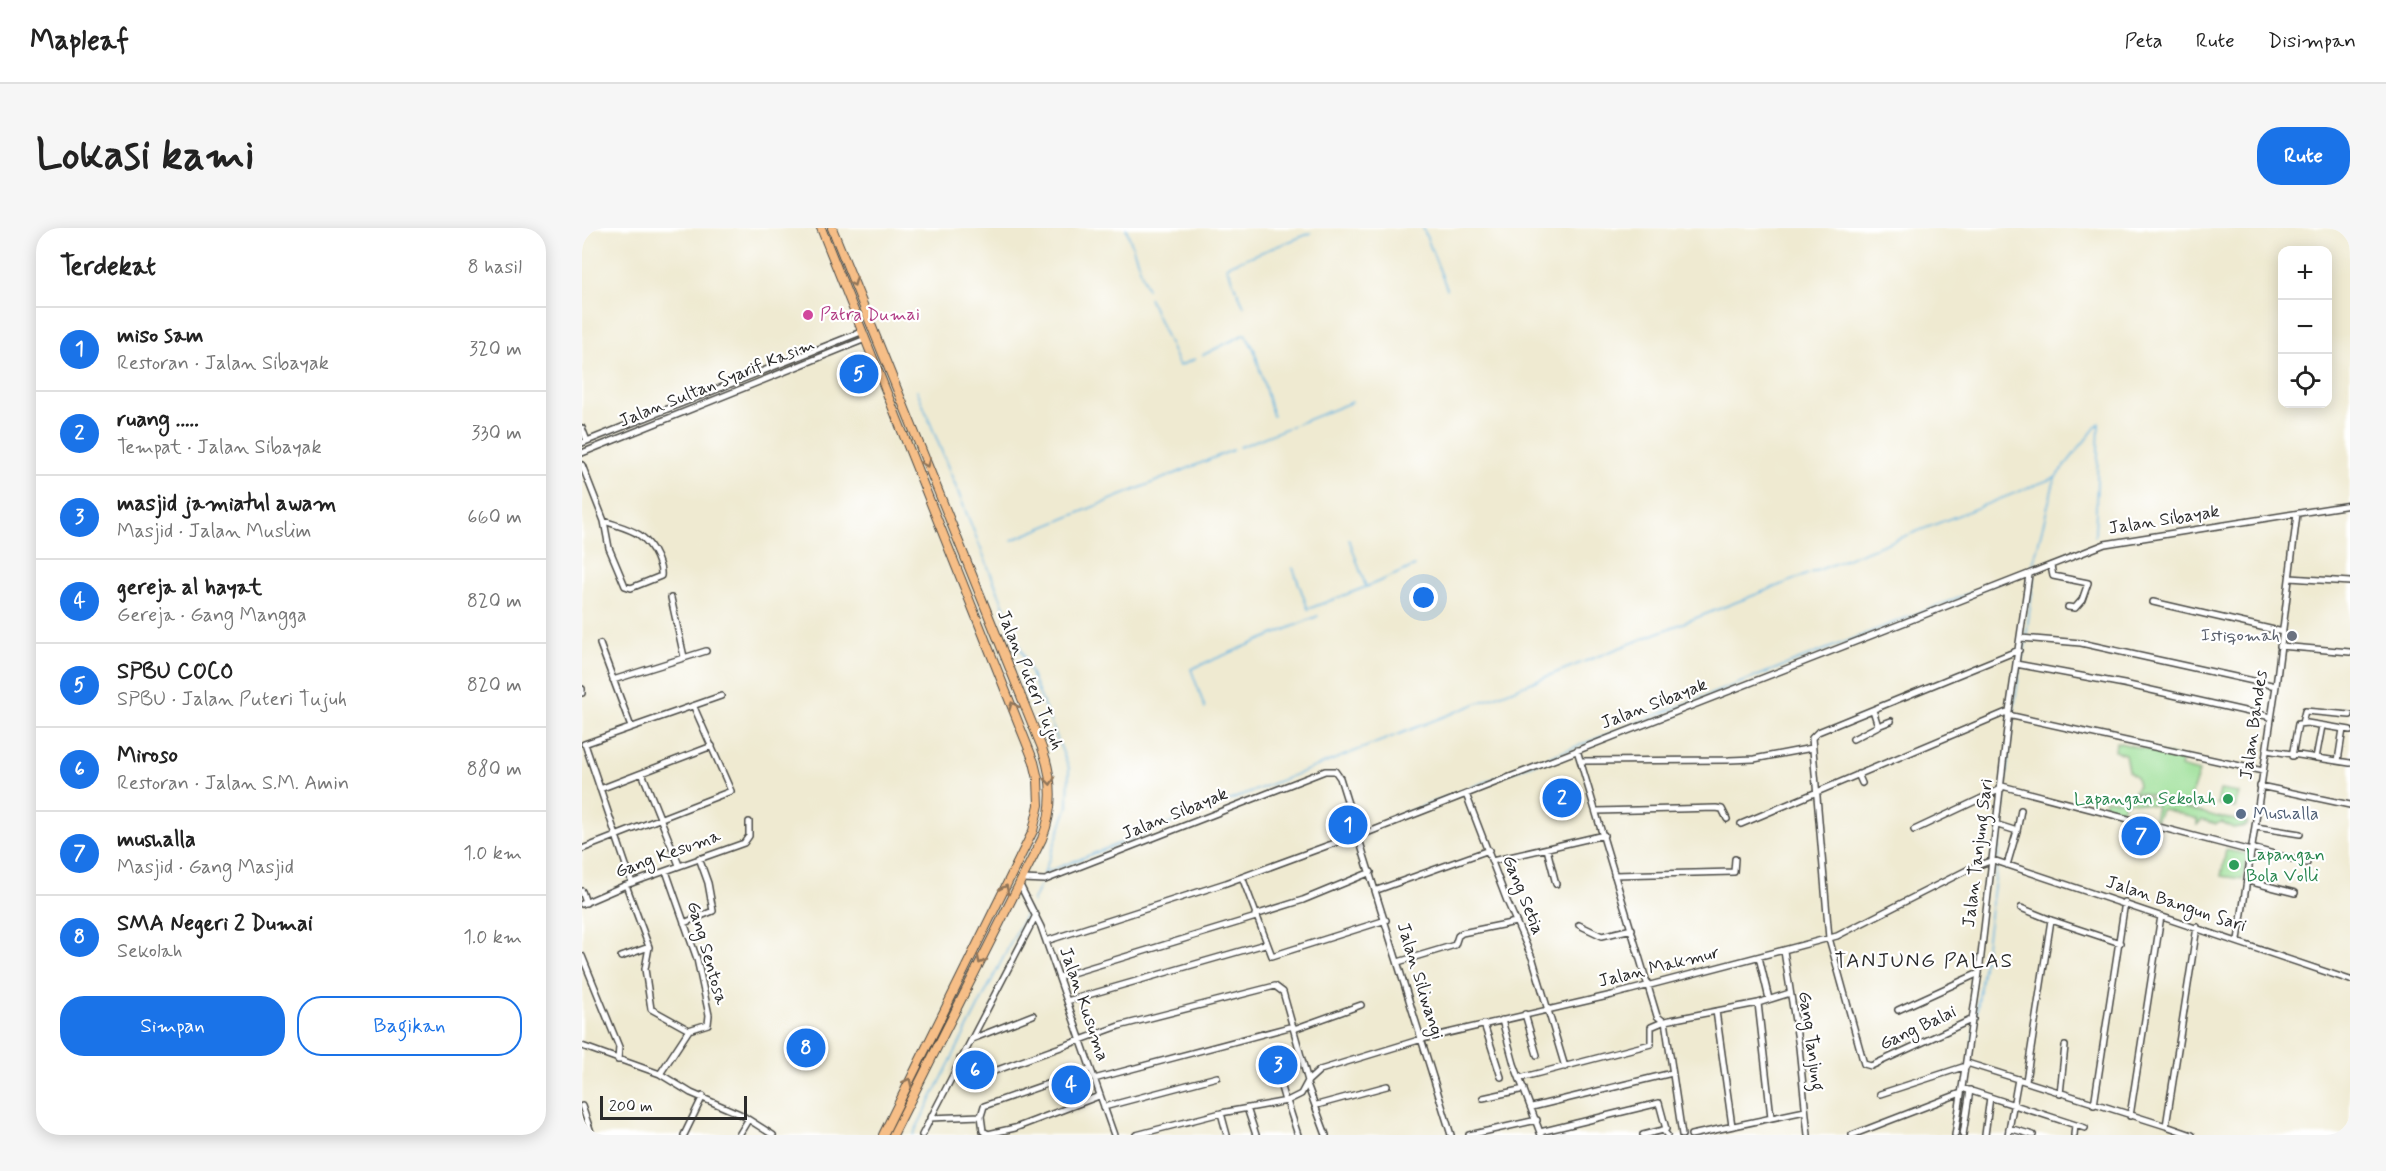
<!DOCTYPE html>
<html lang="id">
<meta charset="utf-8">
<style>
:root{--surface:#fff;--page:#f6f6f6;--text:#222;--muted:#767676;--line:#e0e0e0;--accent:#1a73e8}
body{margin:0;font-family:Mynerve,sans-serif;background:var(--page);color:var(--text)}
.controls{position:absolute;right:18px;top:18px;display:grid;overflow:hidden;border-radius:12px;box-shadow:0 3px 15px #0003}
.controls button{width:54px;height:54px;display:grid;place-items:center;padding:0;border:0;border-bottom:2px solid var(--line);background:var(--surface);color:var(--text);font:30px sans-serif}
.scale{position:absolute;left:18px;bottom:15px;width:147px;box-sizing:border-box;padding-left:6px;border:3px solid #2b2b2b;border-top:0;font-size:16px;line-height:21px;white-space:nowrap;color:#2b2b2b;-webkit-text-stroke:4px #fff;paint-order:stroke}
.you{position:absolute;left:842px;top:370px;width:21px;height:21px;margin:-15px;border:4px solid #fff;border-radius:50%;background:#1a73e8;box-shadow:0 0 0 9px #1a73e833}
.badge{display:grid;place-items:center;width:39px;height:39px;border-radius:50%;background:var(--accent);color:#fff;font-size:20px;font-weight:700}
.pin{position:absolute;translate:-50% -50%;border:3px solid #fff;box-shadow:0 2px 6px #0006}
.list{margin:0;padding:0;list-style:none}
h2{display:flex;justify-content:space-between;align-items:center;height:78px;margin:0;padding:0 24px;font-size:26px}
h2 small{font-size:20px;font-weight:400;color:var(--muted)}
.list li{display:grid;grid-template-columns:39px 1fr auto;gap:18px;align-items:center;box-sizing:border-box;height:84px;padding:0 24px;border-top:2px solid var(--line)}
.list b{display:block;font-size:22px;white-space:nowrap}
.list p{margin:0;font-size:20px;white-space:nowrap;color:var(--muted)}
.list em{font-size:20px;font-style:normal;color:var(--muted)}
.actions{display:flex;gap:12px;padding:18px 24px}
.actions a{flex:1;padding:14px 0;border:2px solid var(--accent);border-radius:24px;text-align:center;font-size:21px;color:var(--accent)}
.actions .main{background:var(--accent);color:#fff}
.icon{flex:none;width:33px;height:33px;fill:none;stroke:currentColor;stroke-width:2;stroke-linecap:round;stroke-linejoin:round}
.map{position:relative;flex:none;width:1768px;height:907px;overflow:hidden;border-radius:24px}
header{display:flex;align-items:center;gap:36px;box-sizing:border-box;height:84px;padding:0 30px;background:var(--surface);border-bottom:2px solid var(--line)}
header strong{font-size:28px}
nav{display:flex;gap:33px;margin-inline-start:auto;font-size:21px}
.intro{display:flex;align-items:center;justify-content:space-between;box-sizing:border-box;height:144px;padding:0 36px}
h1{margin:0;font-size:42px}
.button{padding:15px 27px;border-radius:24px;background:var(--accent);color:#fff;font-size:21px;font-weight:700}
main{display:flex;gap:36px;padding:0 36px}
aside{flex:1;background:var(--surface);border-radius:24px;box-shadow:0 3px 15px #0003}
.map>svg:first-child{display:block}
</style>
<header>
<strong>Mapleaf</strong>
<nav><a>Peta</a><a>Rute</a><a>Disimpan</a></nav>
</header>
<div class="intro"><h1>Lokasi kami</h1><a class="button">Rute</a></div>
<main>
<aside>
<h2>Terdekat<small>8 hasil</small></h2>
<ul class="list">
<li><span class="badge">1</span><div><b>miso sam</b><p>Restoran · Jalan Sibayak</p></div><em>320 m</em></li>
<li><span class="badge">2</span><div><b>ruang .....</b><p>Tempat · Jalan Sibayak</p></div><em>330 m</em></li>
<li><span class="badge">3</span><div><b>masjid jamiatul awam</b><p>Masjid · Jalan Muslim</p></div><em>660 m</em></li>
<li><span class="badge">4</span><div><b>gereja al hayat</b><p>Gereja · Gang Mangga</p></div><em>820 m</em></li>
<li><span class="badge">5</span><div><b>SPBU COCO</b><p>SPBU · Jalan Puteri Tujuh</p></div><em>820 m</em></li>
<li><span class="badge">6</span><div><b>Miroso</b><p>Restoran · Jalan S.M. Amin</p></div><em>880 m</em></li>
<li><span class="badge">7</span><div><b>mushalla</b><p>Masjid · Gang Masjid</p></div><em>1.0 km</em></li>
<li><span class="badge">8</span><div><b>SMA Negeri 2 Dumai</b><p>Sekolah</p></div><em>1.0 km</em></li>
</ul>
<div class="actions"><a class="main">Simpan</a><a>Bagikan</a></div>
</aside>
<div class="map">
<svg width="1768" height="907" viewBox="0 0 1768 907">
<rect width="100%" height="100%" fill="#fff"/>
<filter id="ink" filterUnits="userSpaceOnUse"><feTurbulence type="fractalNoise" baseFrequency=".0167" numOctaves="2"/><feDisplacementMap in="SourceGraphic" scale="12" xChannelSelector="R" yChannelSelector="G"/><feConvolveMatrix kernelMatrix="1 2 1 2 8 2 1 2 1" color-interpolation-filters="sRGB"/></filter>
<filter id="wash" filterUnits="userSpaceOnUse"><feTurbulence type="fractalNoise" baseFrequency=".008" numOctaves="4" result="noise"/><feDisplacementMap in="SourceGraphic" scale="24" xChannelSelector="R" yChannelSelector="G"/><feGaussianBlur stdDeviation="1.35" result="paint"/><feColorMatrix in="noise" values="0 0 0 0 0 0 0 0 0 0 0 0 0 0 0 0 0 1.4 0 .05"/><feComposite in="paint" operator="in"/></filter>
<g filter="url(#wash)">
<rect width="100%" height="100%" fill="#efead1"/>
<path fill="#9bdf96" stroke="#638560" stroke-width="1.5" d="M1534 514 1600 530 1598 539 1617 544 1606 577 1557 564 1551 565 1556 557 1554 549 1546 542 1543 526 1533 523Z
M1638 562 1657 565 1653 580 1635 576Z
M1555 566 1636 589 1666 594 1664 598 1651 600 1640 594 1634 596 1620 592 1615 597V591L1582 581 1579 582 1574 593 1572 591 1575 578 1547 573 1542 576 1539 585 1522 579 1523 571 1537 572Z
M1644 622 1665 626 1661 651 1639 648Z"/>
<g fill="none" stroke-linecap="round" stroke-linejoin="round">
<path stroke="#67b4e1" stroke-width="1.5" d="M544 0 565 61
M841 0 865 61
M567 70 597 138 613 131
M662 78 644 38 729 5
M621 127 663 106 672 121 691 188
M335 162 487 540 486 578 461 648
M658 219 770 174
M767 311 784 359 833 338
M430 312 651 222
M711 340 726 381 784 359
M1444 409 1452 350
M1439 435 1444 414
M623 480 609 441 736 388
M1431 486 1438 440
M1423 557 1431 490
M806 592 1450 341 1473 250
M1419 596 1423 562
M1416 632 1419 601
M462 645 1474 249 1517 195 1513 308
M450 674 458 657
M1388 834 1415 637
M331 907 446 681
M1378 907 1387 839"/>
</g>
</g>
<g filter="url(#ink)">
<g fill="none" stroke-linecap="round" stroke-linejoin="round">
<g stroke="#484844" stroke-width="8">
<path id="minor" d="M0 200 5 213
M0 215 279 104
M0 225 281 112
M0 237 22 293 27 320 43 358 49 360 79 348C80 341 77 336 75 330 63 303 48 302 22 293
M1469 338 1471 348 1506 355 1500 372 1493 380 1486 379
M1708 350 1768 354
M89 370 102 429
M1571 374 1701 404
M1439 410 1499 415 1694 458
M18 416 49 499
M1698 418 1768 424
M1434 436 1542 456 1689 489
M31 452 124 423
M0 461V465
M1426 487 1681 543
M1720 495 1723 483 1768 487
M1296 498 1309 493
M1271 511 1296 498 1291 482
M2 516 139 468
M3 516 50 655
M995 522 1075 788 1081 793
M1684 522 1768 535
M1710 528 1716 496 1725 495 1768 502
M1734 530 1740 498
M999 533 1147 532 1172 531 1230 520
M1756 533 1761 501
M60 545 97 637
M1276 546 1280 555
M1420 558 1669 623
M1678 558 1768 577
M18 561 130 518
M884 566 925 673 951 732 983 839
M1015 583 1134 580 1140 581 1145 591
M1159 596 1427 483
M1416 597 1435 603 1439 582
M1674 599 1718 606
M1332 602 1419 561
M777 608 1523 316 1768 277
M1670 620 1725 635
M0 621 149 563 112 479
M965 621 974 656
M910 633 1022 607
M1425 637 1435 603
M84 643 115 731 127 787 126 796 107 802
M1032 647 1152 644 1153 631
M660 649 690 728 804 692
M441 651 463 652 743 543H753L758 550 869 907
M1666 653 1713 665
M44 657 67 719 63 741 69 781 107 802
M438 657 459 699 532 907
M795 662 907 622
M0 663 4 675
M0 676 44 657 162 615 167 608V594
M1439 680 1469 692 1444 853
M673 687 721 672 789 644
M1469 692 1538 715
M102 695 131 683 126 655 117 630
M997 697 1020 708 1050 701
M1656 712 1694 458 1715 286
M464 713 644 655 777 606
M1202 723 1217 819 1226 907
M0 728 37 819 36 832
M39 729 67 719
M1177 729 1187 771
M816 734 873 717 876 708 880 705 934 694
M477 749 674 689
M485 773 683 716
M1176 775 1189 889
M1316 782 1397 745
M1134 783 1150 898
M943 786 955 827
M1391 791 1289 838 1282 836 1247 710 1230 510 1236 504 1437 422
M920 792 932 836 959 907
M1083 793 1100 907
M902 796 919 849
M712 801 779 777
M390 811 451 787
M0 818 78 846 109 865 158 886 191 907
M378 831 398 832 407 845 537 798 693 758 701 764 726 853
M1385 835 1584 898 1615 699
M695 845 703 873
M78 846 107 802
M938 850 1069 816V799L1083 793 1176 775 1208 765
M512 851 711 798
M725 856 744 907
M1380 860 1503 900
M1298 866 1384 838
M1478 866 1483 818
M901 870 942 861
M705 873 716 907
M735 877 805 858
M1512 877 1543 674
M0 878 10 907
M522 879 635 849
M950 879 1090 845
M665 880 674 907
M639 885 645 907
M399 888 402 878 508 841
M1548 888 1579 688
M348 890 399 888 401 903 406 906 433 900 517 868
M1584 898 1610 907
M1427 900 1451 907
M958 904 1077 875 1084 901 1081 902
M102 907 121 868
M157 907 166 892
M340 907 454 687
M554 907 639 885 705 873 719 866 726 853 738 842 840 811 1030 767 1255 708 1389 640 1411 632 1768 752
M887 907 955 892
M1061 907 1081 902 1085 907
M1109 907 1223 883
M1270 907 1379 865
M1373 907 1397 745 1427 483 1447 347
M1381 907 1388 862
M1403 907 1408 869
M1426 907 1436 851
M1492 907 1493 897"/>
</g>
<g stroke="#484844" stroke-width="10">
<path id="highway" d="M239 0 452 534 456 551 457 577 451 603 301 907
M250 0 460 520C471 550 472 581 460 611L311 907"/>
</g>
<use href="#minor" stroke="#fff" stroke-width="5"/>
<use href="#highway" stroke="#f6be87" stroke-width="8"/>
</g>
<defs><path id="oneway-chevron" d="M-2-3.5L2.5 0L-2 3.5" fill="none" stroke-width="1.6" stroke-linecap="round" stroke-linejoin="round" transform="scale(1.5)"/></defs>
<g stroke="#907459">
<use href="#oneway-chevron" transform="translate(271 54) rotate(68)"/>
<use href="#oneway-chevron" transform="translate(344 235) rotate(68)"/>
<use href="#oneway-chevron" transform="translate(431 478) rotate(-111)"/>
<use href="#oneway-chevron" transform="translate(468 553) rotate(84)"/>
<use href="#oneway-chevron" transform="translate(423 661) rotate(-64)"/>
<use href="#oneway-chevron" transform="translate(399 732) rotate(117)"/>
<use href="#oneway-chevron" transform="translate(326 854) rotate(-64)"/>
</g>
</g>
<circle fill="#d1479c" stroke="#fff" stroke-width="2" cx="226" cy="87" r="6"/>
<circle fill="#6b7280" stroke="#fff" stroke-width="2" cx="1710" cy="408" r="6"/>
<g fill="#2e9e5b" stroke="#fff" stroke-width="2">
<circle cx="1646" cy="571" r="6"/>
<circle cx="1652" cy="637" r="6"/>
</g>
<circle fill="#5c6f8a" stroke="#fff" stroke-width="2" cx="1659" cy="586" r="6"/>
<g text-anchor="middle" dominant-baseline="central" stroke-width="4.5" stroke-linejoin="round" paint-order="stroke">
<g font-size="18" fill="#b23c85" stroke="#fff" text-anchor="start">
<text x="238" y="87">Patra Dumai</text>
</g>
<g font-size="18" fill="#2b2b2b" stroke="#fff">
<text transform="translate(135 155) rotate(-22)">Jalan Sultan Syarif Kasim</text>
<text transform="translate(1582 292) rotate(-9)">Jalan Sibayak</text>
<text transform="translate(448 452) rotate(68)">Jalan Puteri Tujuh</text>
<text transform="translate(1072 476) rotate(-21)">Jalan Sibayak</text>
<text transform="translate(1672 497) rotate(-82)">Jalan Bandes</text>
<text transform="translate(593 586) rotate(-22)">Jalan Sibayak</text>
<text transform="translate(1396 625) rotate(-83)">Jalan Tanjung Sari</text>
<text transform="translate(86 626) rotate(-20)">Gang Kesuma</text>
<text transform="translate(941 667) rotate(68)">Gang Setia</text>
<text transform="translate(1594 676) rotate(18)">Jalan Bangun Sari</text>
<text transform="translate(125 725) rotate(74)">Gang Sentosa</text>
<text transform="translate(1077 739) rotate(-14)">Jalan Makmur</text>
<text transform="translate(838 753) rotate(73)">Jalan Siliwangi</text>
<text transform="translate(502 776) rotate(71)">Jalan Kusuma</text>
<text transform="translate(1336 800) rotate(-25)">Gang Balai</text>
<text transform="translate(1229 813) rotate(82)">Gang Tanjung</text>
</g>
<g font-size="18" fill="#5b616d" stroke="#fff" text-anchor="end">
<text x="1698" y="408">Istiqomah</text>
</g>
<g font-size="18" fill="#27864d" stroke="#fff" text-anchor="end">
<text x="1634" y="571">Lapangan Sekolah</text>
<text x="1664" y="627" text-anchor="start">Lapangan<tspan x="1664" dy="21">Bola Volli</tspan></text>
</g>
<g font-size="18" fill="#4e5e75" stroke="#fff" text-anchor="start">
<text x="1671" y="586">Mushalla</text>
</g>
<g font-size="21" letter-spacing="1.5" fill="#2b2b2b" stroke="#fff">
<text x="1342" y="733">TANJUNG PALAS</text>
</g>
</g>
</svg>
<div class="controls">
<button>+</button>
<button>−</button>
<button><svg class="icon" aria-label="locate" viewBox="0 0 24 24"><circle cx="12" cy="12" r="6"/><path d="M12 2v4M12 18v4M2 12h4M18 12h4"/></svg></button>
</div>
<div class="scale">200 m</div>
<div class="you"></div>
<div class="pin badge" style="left:766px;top:597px">1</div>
<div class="pin badge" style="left:980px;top:570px">2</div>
<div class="pin badge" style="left:696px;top:837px">3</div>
<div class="pin badge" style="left:489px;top:857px">4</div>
<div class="pin badge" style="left:277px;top:146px">5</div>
<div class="pin badge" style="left:393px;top:842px">6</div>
<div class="pin badge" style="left:1559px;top:608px">7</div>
<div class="pin badge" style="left:224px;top:820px">8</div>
</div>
</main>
